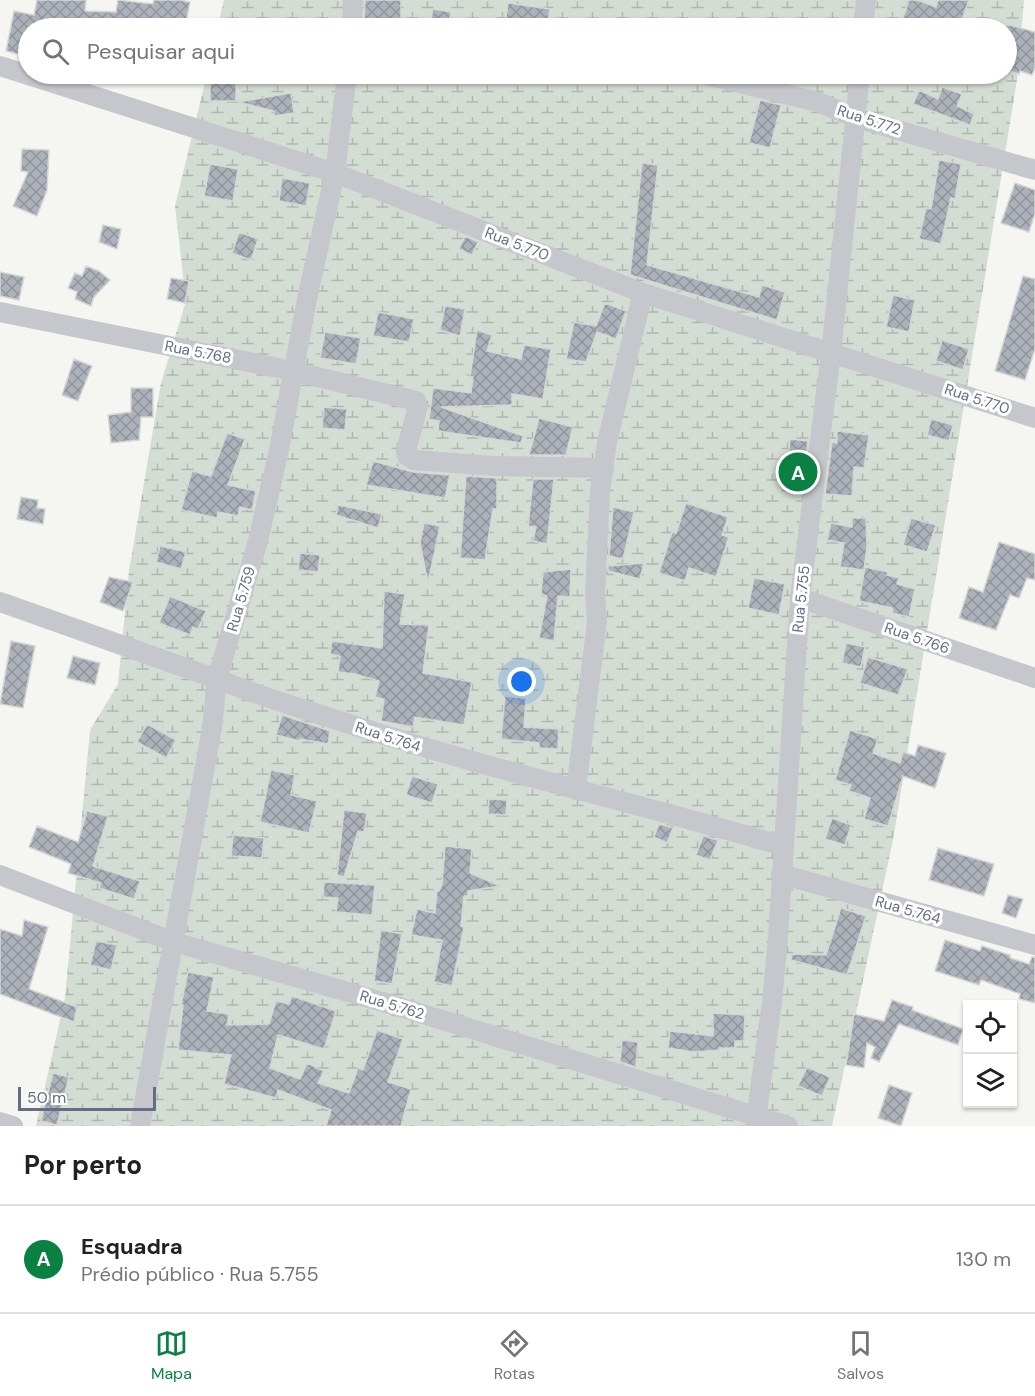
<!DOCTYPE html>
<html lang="pt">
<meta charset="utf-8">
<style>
:root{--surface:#fff;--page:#f2f2f2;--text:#202124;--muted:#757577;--line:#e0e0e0;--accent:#0b8043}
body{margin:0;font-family:"DM Sans",sans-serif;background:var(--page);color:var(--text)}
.controls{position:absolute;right:18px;bottom:18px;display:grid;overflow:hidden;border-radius:0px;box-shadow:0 2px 4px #0004}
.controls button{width:54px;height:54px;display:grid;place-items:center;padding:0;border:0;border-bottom:2px solid var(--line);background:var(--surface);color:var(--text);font:30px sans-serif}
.scale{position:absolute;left:18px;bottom:15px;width:138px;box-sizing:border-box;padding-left:6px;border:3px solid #646d83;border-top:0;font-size:16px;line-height:21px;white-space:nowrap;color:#646d83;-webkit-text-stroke:4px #fff;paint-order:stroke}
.you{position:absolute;left:522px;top:682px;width:21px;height:21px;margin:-15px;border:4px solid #fff;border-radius:50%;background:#1a73e8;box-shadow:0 0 0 9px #1a73e833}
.badge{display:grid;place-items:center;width:39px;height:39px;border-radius:50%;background:var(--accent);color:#fff;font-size:20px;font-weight:700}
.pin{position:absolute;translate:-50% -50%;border:3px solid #fff;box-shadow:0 2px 6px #0006}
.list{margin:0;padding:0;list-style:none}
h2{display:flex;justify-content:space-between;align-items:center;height:78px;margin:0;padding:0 24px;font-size:26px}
h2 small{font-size:20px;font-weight:400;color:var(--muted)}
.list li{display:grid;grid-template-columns:39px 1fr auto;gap:18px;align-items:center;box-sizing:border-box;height:108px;padding:0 24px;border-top:2px solid var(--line)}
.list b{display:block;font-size:22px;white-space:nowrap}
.list p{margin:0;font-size:20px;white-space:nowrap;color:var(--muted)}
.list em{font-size:20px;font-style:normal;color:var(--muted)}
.icon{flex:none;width:33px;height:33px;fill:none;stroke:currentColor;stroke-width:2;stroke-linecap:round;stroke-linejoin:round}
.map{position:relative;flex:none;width:1035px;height:1126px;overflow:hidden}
.search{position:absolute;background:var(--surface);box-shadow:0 2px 4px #0004;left:18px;right:18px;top:18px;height:66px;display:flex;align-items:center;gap:15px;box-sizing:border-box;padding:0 21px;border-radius:33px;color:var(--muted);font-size:22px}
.sheet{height:186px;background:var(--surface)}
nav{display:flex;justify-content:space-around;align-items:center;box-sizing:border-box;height:84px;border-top:2px solid var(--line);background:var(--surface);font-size:16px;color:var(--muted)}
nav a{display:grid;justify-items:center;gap:3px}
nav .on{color:var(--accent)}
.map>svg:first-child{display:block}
</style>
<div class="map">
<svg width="1035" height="1126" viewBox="0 0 1035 1126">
<defs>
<pattern id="wetland-marsh" width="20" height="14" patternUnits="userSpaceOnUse" patternTransform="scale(1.5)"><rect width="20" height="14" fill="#d4ddd3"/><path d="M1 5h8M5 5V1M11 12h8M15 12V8" fill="none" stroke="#b0b7b1"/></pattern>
<pattern id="building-cross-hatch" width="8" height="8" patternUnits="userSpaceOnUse" patternTransform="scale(1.5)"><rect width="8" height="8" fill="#adb2ba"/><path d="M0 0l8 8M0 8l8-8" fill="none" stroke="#90959d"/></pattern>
</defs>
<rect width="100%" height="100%" fill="#f5f6f2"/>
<path fill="url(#wetland-marsh)" d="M224 0H1024L1017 80 893 840 832 1126H36L65 998 90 730 118 684 129 571 161 383 186 301 175 206 207 74H1006V28H217Z"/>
<path fill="url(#building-cross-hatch)" stroke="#d6d7d5" stroke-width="1.5" d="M37 0H86L85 11 116 12 118 0 153 4 154 0H180L190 2 185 28H174L143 22 142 28H28V45H24L22 55 6 51 14 11 34 15Z
M365 0H401V21H364Z
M909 0H917L936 7 938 0H969L959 28H932L903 18Z
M508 3 550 9 547 28 505 24Z
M433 9 451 12 448 28H429Z
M1006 24 1035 32V68L1032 75 1020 71 1019 74 1006 70Z
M210 74H236V101H210Z
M942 87 962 94 957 106 974 114 970 125 913 104 919 90 938 99Z
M291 93 294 113 274 116V111L238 102Z
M760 100 781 105 770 148 749 143Z
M22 149 49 150 47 190 37 216 13 206 28 172 21 171Z
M939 160 961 164 955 199 951 198 941 244 919 239 926 208 931 209Z
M642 163 658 165 647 265 759 297 762 285 785 292 777 320 630 275Z
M210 164 238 169 233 201 204 196Z
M282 178 310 183 306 206 279 201Z
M1015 183 1035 190V213L1029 232 1001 223Z
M103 225 121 229 117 249 99 242Z
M239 232 258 239 251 260 232 253Z
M465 236 478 242 472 255 459 249Z
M86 266 99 271 110 280 94 297 91 306 75 299 77 292 68 288 75 273 82 276Z
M0 272 24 277 19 300 0 296Z
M1023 276 1035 279V349L1025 380 995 371Z
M171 278 189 281 185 303 167 299Z
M893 295 915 300 909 332 886 327Z
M605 303 626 311 616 339 597 332 586 362 566 359 574 322 596 326Z
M445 306 465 309 460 336 440 330Z
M378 312 414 319 409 342 373 336Z
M477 330 492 335 487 351 521 359 524 345 551 349 543 399 512 394V405L441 407 523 436 521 443 438 431 439 421 429 419 433 388 471 393 473 377H470Z
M325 332 361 338 356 364 320 358Z
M942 340 969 349 963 370 936 361Z
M74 359 92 366 78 401 62 395Z
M131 388H153V417H141L139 440 111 443 108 415 131 412Z
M324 407 347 409 345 430 322 428Z
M539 418 573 427 566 455H529Z
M931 419 953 425 949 441 927 435Z
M837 431 869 435 864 468 854 467 852 496 825 494 832 442 837 443Z
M227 433 245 439 228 485 256 491 252 510 240 507 238 516 218 512 217 518 181 510 192 471 211 476Z
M790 439 808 441 801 493 786 492Z
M373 461 413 472 450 475 445 498 366 485Z
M466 476 497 478V509H493L485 560 460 558Z
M533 479H554L547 544 533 541 536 527 528 526Z
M21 497 38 500 37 508 45 509 43 524 17 519Z
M686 503 728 517 722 535 729 537 716 577 689 568 685 581 659 573 672 532 676 533Z
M338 505 382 514 378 528 336 515Z
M613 507 634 512 623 559 609 556Z
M852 518H866L867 546 864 570 840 567 844 543 827 540 831 523 852 527Z
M911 518 936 525 927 552 903 545Z
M424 523 440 526 428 583 420 543Z
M999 542 1035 554V580L1027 578 1019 598 1010 595 996 630 959 618 969 587 983 592Z
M160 546 186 552 181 569 156 562Z
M300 553 320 555 318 572 298 570Z
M644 563 640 579 608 571V566Z
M865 567 888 572 887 575 899 578 897 584 915 589 909 617 892 613 893 608 859 601Z
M571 569 570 597 558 596 554 641 539 638 547 596 541 594 543 572Z
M109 577 133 582 123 611 100 602Z
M754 578 785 584 779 615 748 608Z
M384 591 405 594 400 624 429 625 423 673 472 682 464 725 415 717 413 727 381 721 384 699 375 697 379 681 355 674 338 672 340 656 330 654 332 641 382 648Z
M170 596 206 611 198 629 193 627 190 635 159 623Z
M11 641 35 646 23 708 0 704Z
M846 643 865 647 861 667 842 663Z
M73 656 100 663 95 685 67 678Z
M868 657 908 669 898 695 860 683Z
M505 696 526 698 524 727 559 729 558 749 539 748V743L501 739Z
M282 715 330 731 328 744 300 739V741L276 735Z
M147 724 176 740 166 758 137 742Z
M850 730 878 739 873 753 900 763 903 752 915 756 918 745 946 753 935 788 903 776 888 826 864 819 870 798 849 791 851 785 835 780Z
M271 770 295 775 291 795 317 801 309 833 260 822Z
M412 776 438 784 432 803 406 795Z
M489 799 507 800 506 815 488 814Z
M344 810 367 813 364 832 358 831 344 877 337 875Z
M87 811 108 816 93 866 140 881 134 899 99 888 101 883 68 873 71 864 29 847 37 826 78 842Z
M832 818 851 825 845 845 825 839Z
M659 824 673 828 667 843 654 837Z
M233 835 264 838 262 858 231 856Z
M703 836 718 840 710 860 696 855Z
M445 846 472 849 470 873 500 886 468 891V896H464L461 926 464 927 452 986 434 982 442 940 411 935 417 909 435 913 437 891H439L442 885Z
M938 848 994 864 984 896 929 880Z
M324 882 375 885 372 915 336 912 338 898 323 897Z
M1008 895 1023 899 1016 918 1002 913Z
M841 908 866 916 847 975 791 960 792 954 826 955Z
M24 920 48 927 29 989 77 1007 74 1022 0 994V929L22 936Z
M381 930 402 934 392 984 374 981Z
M945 940 980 951 982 946 1010 955V958L1029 964 1032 957H1035V1003L1019 999 1020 994 981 980 979 985 935 971Z
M96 941 117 945 111 970 90 965Z
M188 972 214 977 207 1011 229 1014 227 1025 269 1024 276 1001 289 1004 292 996 336 1011 324 1049 278 1035 270 1068 300 1079 307 1063 324 1071 318 1083 349 1093 358 1068 363 1070 377 1030 403 1039 388 1082 411 1089 401 1126H326L331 1110 278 1090 276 1098 224 1084 231 1055 178 1050 183 1005H181Z
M892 1000 913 1007 912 1010 963 1029 958 1045 899 1024 879 1062 871 1058 875 1047 867 1043 864 1068 846 1065 854 1014 884 1021Z
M713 1013 745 1015 744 1041H735V1048H719V1050L694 1052 668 1048 670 1031 713 1036Z
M622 1040 638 1042 636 1067 620 1062Z
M807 1067 830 1077 822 1096 798 1086Z
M53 1073 69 1077 57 1125 41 1121Z
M889 1085 912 1093 901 1126 878 1118Z"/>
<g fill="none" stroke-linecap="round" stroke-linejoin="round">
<path stroke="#c6c7cc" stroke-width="20" d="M352 28 353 0
M863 28 866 0
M0 66 335 173 643 293 1035 418
M702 74 818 102 856 118 1035 170
M0 312 293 371 416 401 418 406 406 451 407 456 414 460 494 466 604 468
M800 598 1035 678
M0 602 217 679C259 696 303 709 346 723 490 770 638 803 783 846
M576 790 597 622 595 595 600 491 607 442 643 293
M781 874 1035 945
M0 875 174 942 400 1007 788 1126
M0 1122 13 1126
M140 1126 212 728 217 679 258 541 279 450 307 299 335 173 347 74
M755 1126 772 1002 778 938 800 598 831 353 860 74"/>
</g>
<g text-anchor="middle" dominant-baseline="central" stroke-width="6" stroke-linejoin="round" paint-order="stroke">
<g font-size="15" fill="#646d83" stroke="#fff">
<text transform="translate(869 120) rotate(18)">Rua 5.772</text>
<text transform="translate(517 244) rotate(21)">Rua 5.770</text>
<text transform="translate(198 352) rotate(11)">Rua 5.768</text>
<text transform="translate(977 399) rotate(18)">Rua 5.770</text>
<text transform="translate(241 599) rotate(-74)">Rua 5.759</text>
<text transform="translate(801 599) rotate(-84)">Rua 5.755</text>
<text transform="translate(917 638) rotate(19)">Rua 5.766</text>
<text transform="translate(388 737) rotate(18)">Rua 5.764</text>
<text transform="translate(908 910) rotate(16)">Rua 5.764</text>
<text transform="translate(392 1005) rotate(17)">Rua 5.762</text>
</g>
</g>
</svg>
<div class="controls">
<button><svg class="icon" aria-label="locate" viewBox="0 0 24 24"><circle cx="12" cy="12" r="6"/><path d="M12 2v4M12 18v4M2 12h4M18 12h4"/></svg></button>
<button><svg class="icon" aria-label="layers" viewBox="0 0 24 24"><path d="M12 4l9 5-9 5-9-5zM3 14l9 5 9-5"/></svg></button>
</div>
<div class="scale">50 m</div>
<div class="you"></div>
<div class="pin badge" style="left:798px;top:472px">A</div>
<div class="search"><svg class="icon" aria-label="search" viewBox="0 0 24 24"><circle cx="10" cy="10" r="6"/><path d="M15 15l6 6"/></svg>Pesquisar aqui</div>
</div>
<section class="sheet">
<h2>Por perto<small></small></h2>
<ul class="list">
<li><span class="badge">A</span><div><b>Esquadra</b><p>Prédio público · Rua 5.755</p></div><em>130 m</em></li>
</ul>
</section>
<nav>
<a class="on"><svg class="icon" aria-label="map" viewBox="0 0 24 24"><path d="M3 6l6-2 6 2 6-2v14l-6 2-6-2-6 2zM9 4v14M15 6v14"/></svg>Mapa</a>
<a><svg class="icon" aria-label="directions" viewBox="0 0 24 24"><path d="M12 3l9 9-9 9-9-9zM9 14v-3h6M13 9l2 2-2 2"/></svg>Rotas</a>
<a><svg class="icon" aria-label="saved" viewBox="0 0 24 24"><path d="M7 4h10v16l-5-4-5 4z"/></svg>Salvos</a>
</nav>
